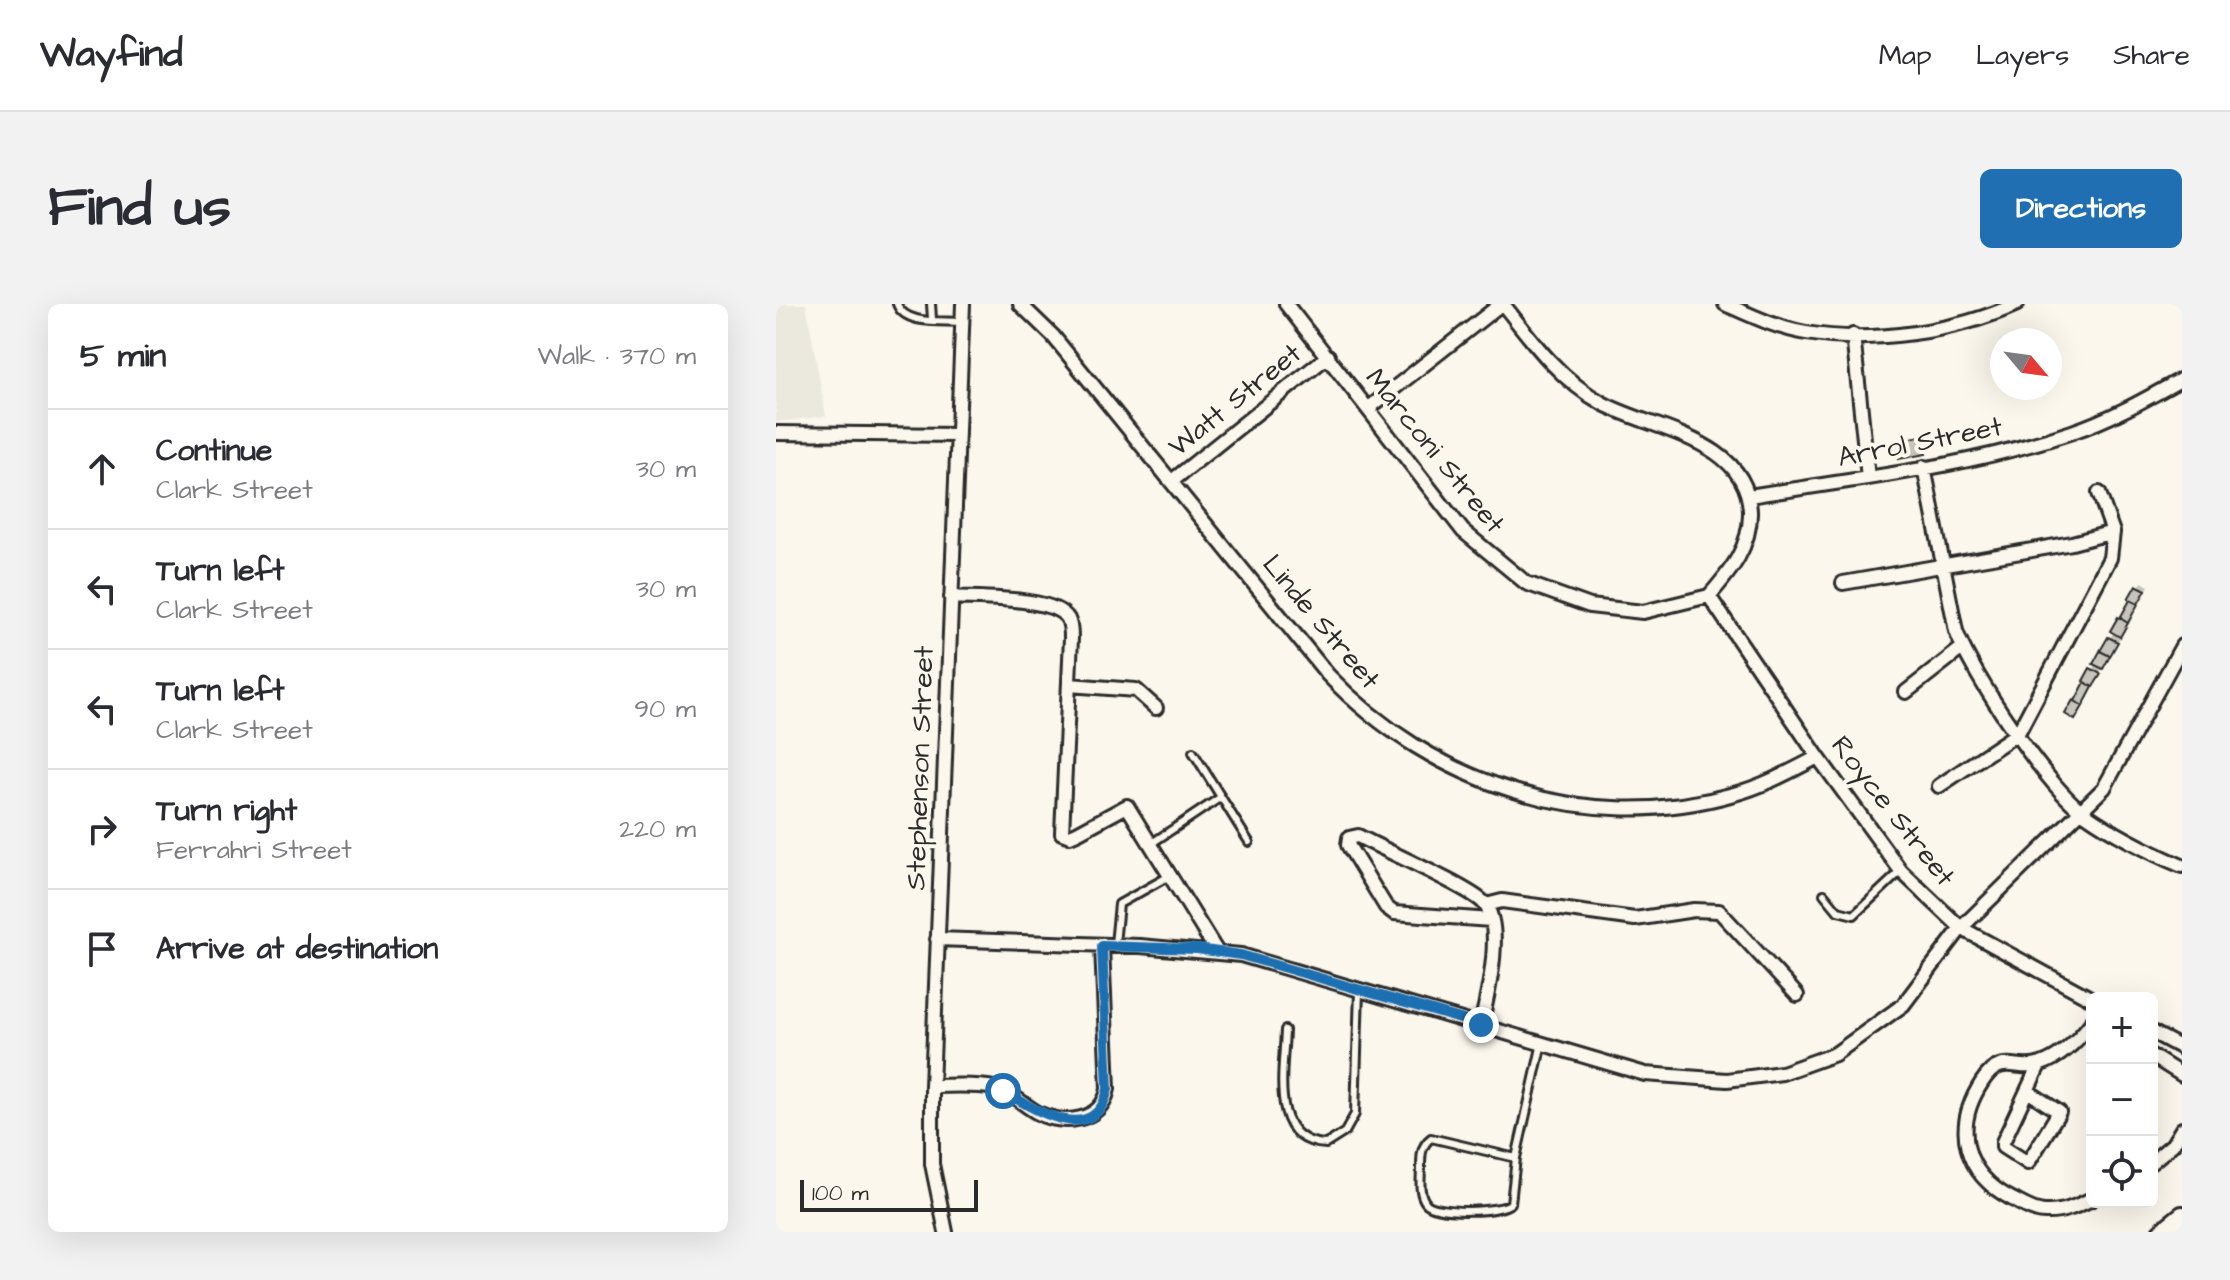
<!DOCTYPE html>
<meta charset="utf-8">
<style>
:root{--surface:#fff;--page:#f2f2f3;--text:#2b2b33;--muted:#7c7c81;--line:#e1e1e2;--accent:#1f6fb2}
body{margin:0;font-family:"Architects Daughter",sans-serif;background:var(--page);color:var(--text)}
.controls{position:absolute;right:24px;bottom:24px;display:grid;overflow:hidden;border-radius:12px;box-shadow:0 8px 32px #0002}
.controls button{width:72px;height:72px;display:grid;place-items:center;padding:0;border:0;border-bottom:2px solid var(--line);background:var(--surface);color:var(--text);font:40px sans-serif}
.compass{position:absolute;left:1214px;top:24px;width:72px;height:72px;border-radius:50%;background:var(--surface);box-shadow:0 8px 32px #0002;rotate:119deg}
.scale{position:absolute;left:24px;bottom:20px;width:178px;box-sizing:border-box;padding-left:8px;border:4px solid #2b2b2b;border-top:0;font-size:22px;line-height:28px;white-space:nowrap;color:#2b2b2b;-webkit-text-stroke:6px #fbf7ec;paint-order:stroke}
.stop{position:absolute;width:24px;height:24px;margin:-18px;border:6px solid #1f6fb2;border-radius:50%;background:#fff}
.stop.end{background:#1f6fb2;border-color:#fff;box-shadow:0 2px 8px #0008}
.list{margin:0;padding:0;list-style:none}
h2{display:flex;justify-content:space-between;align-items:center;height:104px;margin:0;padding:0 32px;font-size:34px}
h2 small{font-size:26px;font-weight:400;color:var(--muted)}
.list li{display:grid;grid-template-columns:52px 1fr auto;gap:24px;align-items:center;box-sizing:border-box;height:120px;padding:0 32px;border-top:2px solid var(--line)}
.list b{display:block;font-size:30px;white-space:nowrap}
.list p{margin:0;font-size:26px;white-space:nowrap;color:var(--muted)}
.list em{font-size:26px;font-style:normal;color:var(--muted)}
.icon{flex:none;width:44px;height:44px;fill:none;stroke:currentColor;stroke-width:2;stroke-linecap:round;stroke-linejoin:round}
.map{position:relative;flex:none;width:1406px;height:928px;overflow:hidden;border-radius:12px}
header{display:flex;align-items:center;gap:48px;box-sizing:border-box;height:112px;padding:0 40px;background:var(--surface);border-bottom:2px solid var(--line)}
header strong{font-size:38px}
nav{display:flex;gap:44px;margin-inline-start:auto;font-size:28px}
.intro{display:flex;align-items:center;justify-content:space-between;box-sizing:border-box;height:192px;padding:0 48px}
h1{margin:0;font-size:56px}
.button{padding:20px 36px;border-radius:12px;background:var(--accent);color:#fff;font-size:28px;font-weight:700}
main{display:flex;gap:48px;padding:0 48px}
aside{flex:1;background:var(--surface);border-radius:12px;box-shadow:0 8px 32px #0002}
.map>svg:first-child{display:block}
</style>
<header>
<strong>Wayfind</strong>
<nav><a>Map</a><a>Layers</a><a>Share</a></nav>
</header>
<div class="intro"><h1>Find us</h1><a class="button">Directions</a></div>
<main>
<aside>
<h2>5 min<small>Walk · 370 m</small></h2>
<ul class="list">
<li><svg class="icon" aria-label="ahead" viewBox="0 0 24 24"><path d="M12 20V5M6 11l6-6 6 6"/></svg><div><b>Continue</b><p>Clark Street</p></div><em>30 m</em></li>
<li><svg class="icon" aria-label="left" viewBox="0 0 24 24"><path d="M17 20v-9H6M10 6l-5 5 5 5"/></svg><div><b>Turn left</b><p>Clark Street</p></div><em>30 m</em></li>
<li><svg class="icon" aria-label="left" viewBox="0 0 24 24"><path d="M17 20v-9H6M10 6l-5 5 5 5"/></svg><div><b>Turn left</b><p>Clark Street</p></div><em>90 m</em></li>
<li><svg class="icon" aria-label="right" viewBox="0 0 24 24"><path d="M7 20v-9h11M14 6l5 5-5 5"/></svg><div><b>Turn right</b><p>Ferrahri Street</p></div><em>220 m</em></li>
<li><svg class="icon" aria-label="arrive" viewBox="0 0 24 24"><path d="M6 21V4h12l-3 4 3 4H6"/></svg><div><b>Arrive at destination</b></div></li>
</ul>
</aside>
<div class="map">
<svg width="1406" height="928" viewBox="0 0 1406 928">
<rect width="100%" height="100%" fill="#fbf7ec"/>
<filter id="ink" filterUnits="userSpaceOnUse"><feTurbulence type="fractalNoise" baseFrequency=".0125" numOctaves="2"/><feDisplacementMap in="SourceGraphic" scale="16" xChannelSelector="R" yChannelSelector="G"/><feConvolveMatrix kernelMatrix="1 2 1 2 8 2 1 2 1" color-interpolation-filters="sRGB"/></filter>
<g filter="url(#ink)">
<path fill="#ebe8de" d="M0 0H30L50 112 0 118Z"/>
<path fill="#0003" d="M1150 129 1153 144 1149 148 1121 138Z
M1366 278 1373 282 1299 413 1292 409Z"/>
<path fill="#c7c4bc" stroke="#2b2b2b" stroke-width="2" d="M1146 132 1150 150 1122 155 1119 137Z
M1360 281 1370 286 1362 300 1352 295Z
M1354 296 1362 300 1352 319 1344 314Z
M1342 313 1352 319 1344 333 1334 327Z
M1332 333 1342 338 1334 352 1324 347Z
M1324 347 1334 352 1327 365 1317 360Z
M1314 364 1325 370 1317 383 1307 377Z
M1309 378 1317 383 1307 402 1299 397Z
M1297 396 1307 402 1299 416 1289 410Z"/>
<g fill="none" stroke-linecap="round" stroke-linejoin="round">
<g stroke="#2b2b2b" stroke-width="12">
<path id="service" d="M121 0C129 22 167 16 186 18
M155 0 156 15
M417 448 473 538
M376 539 445 493
M1048 590 1062 607 1078 611 1125 567
M339 640 343 600 395 571
M509 726C508 765 492 838 550 840L569 828 579 810 583 687
M740 854 655 834C645 842 645 851 645 863 645 875 642 889 650 899 659 910 725 909 735 899L740 854 766 739"/>
</g>
<g stroke="#2b2b2b" stroke-width="18">
<path id="minor" d="M244 0 277 32 552 371C656 480 811 532 958 490 988 482 1015 467 1042 453
M510 0 687 227 750 279 814 302 867 308 933 292
M727 0C756 37 784 76 826 99 876 126 971 135 974 207 975 242 955 267 933 292
M949 0C976 12 1001 24 1030 29 1096 40 1180 28 1241 0
M1077 31 1092 174
M593 104 725 0
M0 129 182 131
M1148 163 1180 327C1195 369 1272 484 1308 509 1338 530 1373 548 1406 562
M396 177 552 52
M973 192C1081 175 1193 163 1296 128 1335 115 1370 95 1406 75
M1067 279 1296 239 1337 228
M933 292 1042 453 1125 567 1185 624 1316 695
M175 293C201 295 279 292 292 315 295 321 295 328 295 334L286 529 294 532 301 529 351 502 441 648
M293 381 360 386 380 404
M1130 388 1186 344
M1163 482 1242 429 1334 254 1337 228 1323 189
M710 601 726 597 859 615 918 606 943 607 1021 691
M161 635 364 642 465 651 869 770 951 776 1006 769 1059 750 1127 701 1185 624 1328 484 1406 342
M1316 718C1303 735 1286 753 1265 760 1241 769 1226 747 1206 778 1176 824 1188 870 1236 895 1246 900 1258 908 1269 908 1286 909 1301 902 1316 895
M705 721C711 693 729 623 708 599 695 584 606 545 582 532L573 534 572 541 610 603 618 609 715 616
M1376 728 1406 744
M1376 752 1406 771
M156 782C176 782 199 780 218 784 235 787 247 801 262 809 287 822 326 818 332 785L326 642
M1253 788 1283 808 1252 859 1227 843V838L1263 761
M1376 858 1397 840 1406 825
M170 928 156 860V782L187 0"/>
</g>
<g stroke="#2b2b2b" stroke-width="22">
<path id="tertiary" d="M1385 928 1406 911"/>
</g>
<use href="#service" stroke="#fbf7ec" stroke-width="6"/>
<use href="#minor" stroke="#fbf7ec" stroke-width="12"/>
<use href="#tertiary" stroke="#fbf7ec" stroke-width="16"/>
</g>
</g>
<g fill="none" stroke-linecap="round" stroke-linejoin="round" filter="url(#ink)">
<path stroke="#1f6fb2" stroke-width="10" d="M227 787C255 803 319 846 332 785L326 642 421 645 465 651 705 721"/>
</g>
<g text-anchor="middle" dominant-baseline="central" stroke-width="8" stroke-linejoin="round" paint-order="stroke">
<g font-size="28" fill="#2b2b2b" stroke="#fbf7ec">
<text transform="translate(459 96) rotate(-39)">Watt Street</text>
<text transform="translate(1144 138) rotate(-11)">Arrol Street</text>
<text transform="translate(659 147) rotate(51)">Marconi Street</text>
<text transform="translate(545 318) rotate(50)">Linde Street</text>
<text transform="translate(144 464) rotate(-88)">Stephenson Street</text>
<text transform="translate(1117 507) rotate(52)">Royce Street</text>
</g>
</g>
</svg>
<div class="controls">
<button>+</button>
<button>−</button>
<button><svg class="icon" aria-label="locate" viewBox="0 0 24 24"><circle cx="12" cy="12" r="6"/><path d="M12 2v4M12 18v4M2 12h4M18 12h4"/></svg></button>
</div>
<svg class="compass" viewBox="-18 -18 36 36"><path d="M0-13l5 13h-10z" fill="#e53935"/><path d="M0 13l5-13h-10z" fill="#7c7c81"/></svg>
<div class="scale">100 m</div>
<div class="stop" style="left:227px;top:787px"></div>
<div class="stop end" style="left:705px;top:721px"></div>
</div>
</main>
